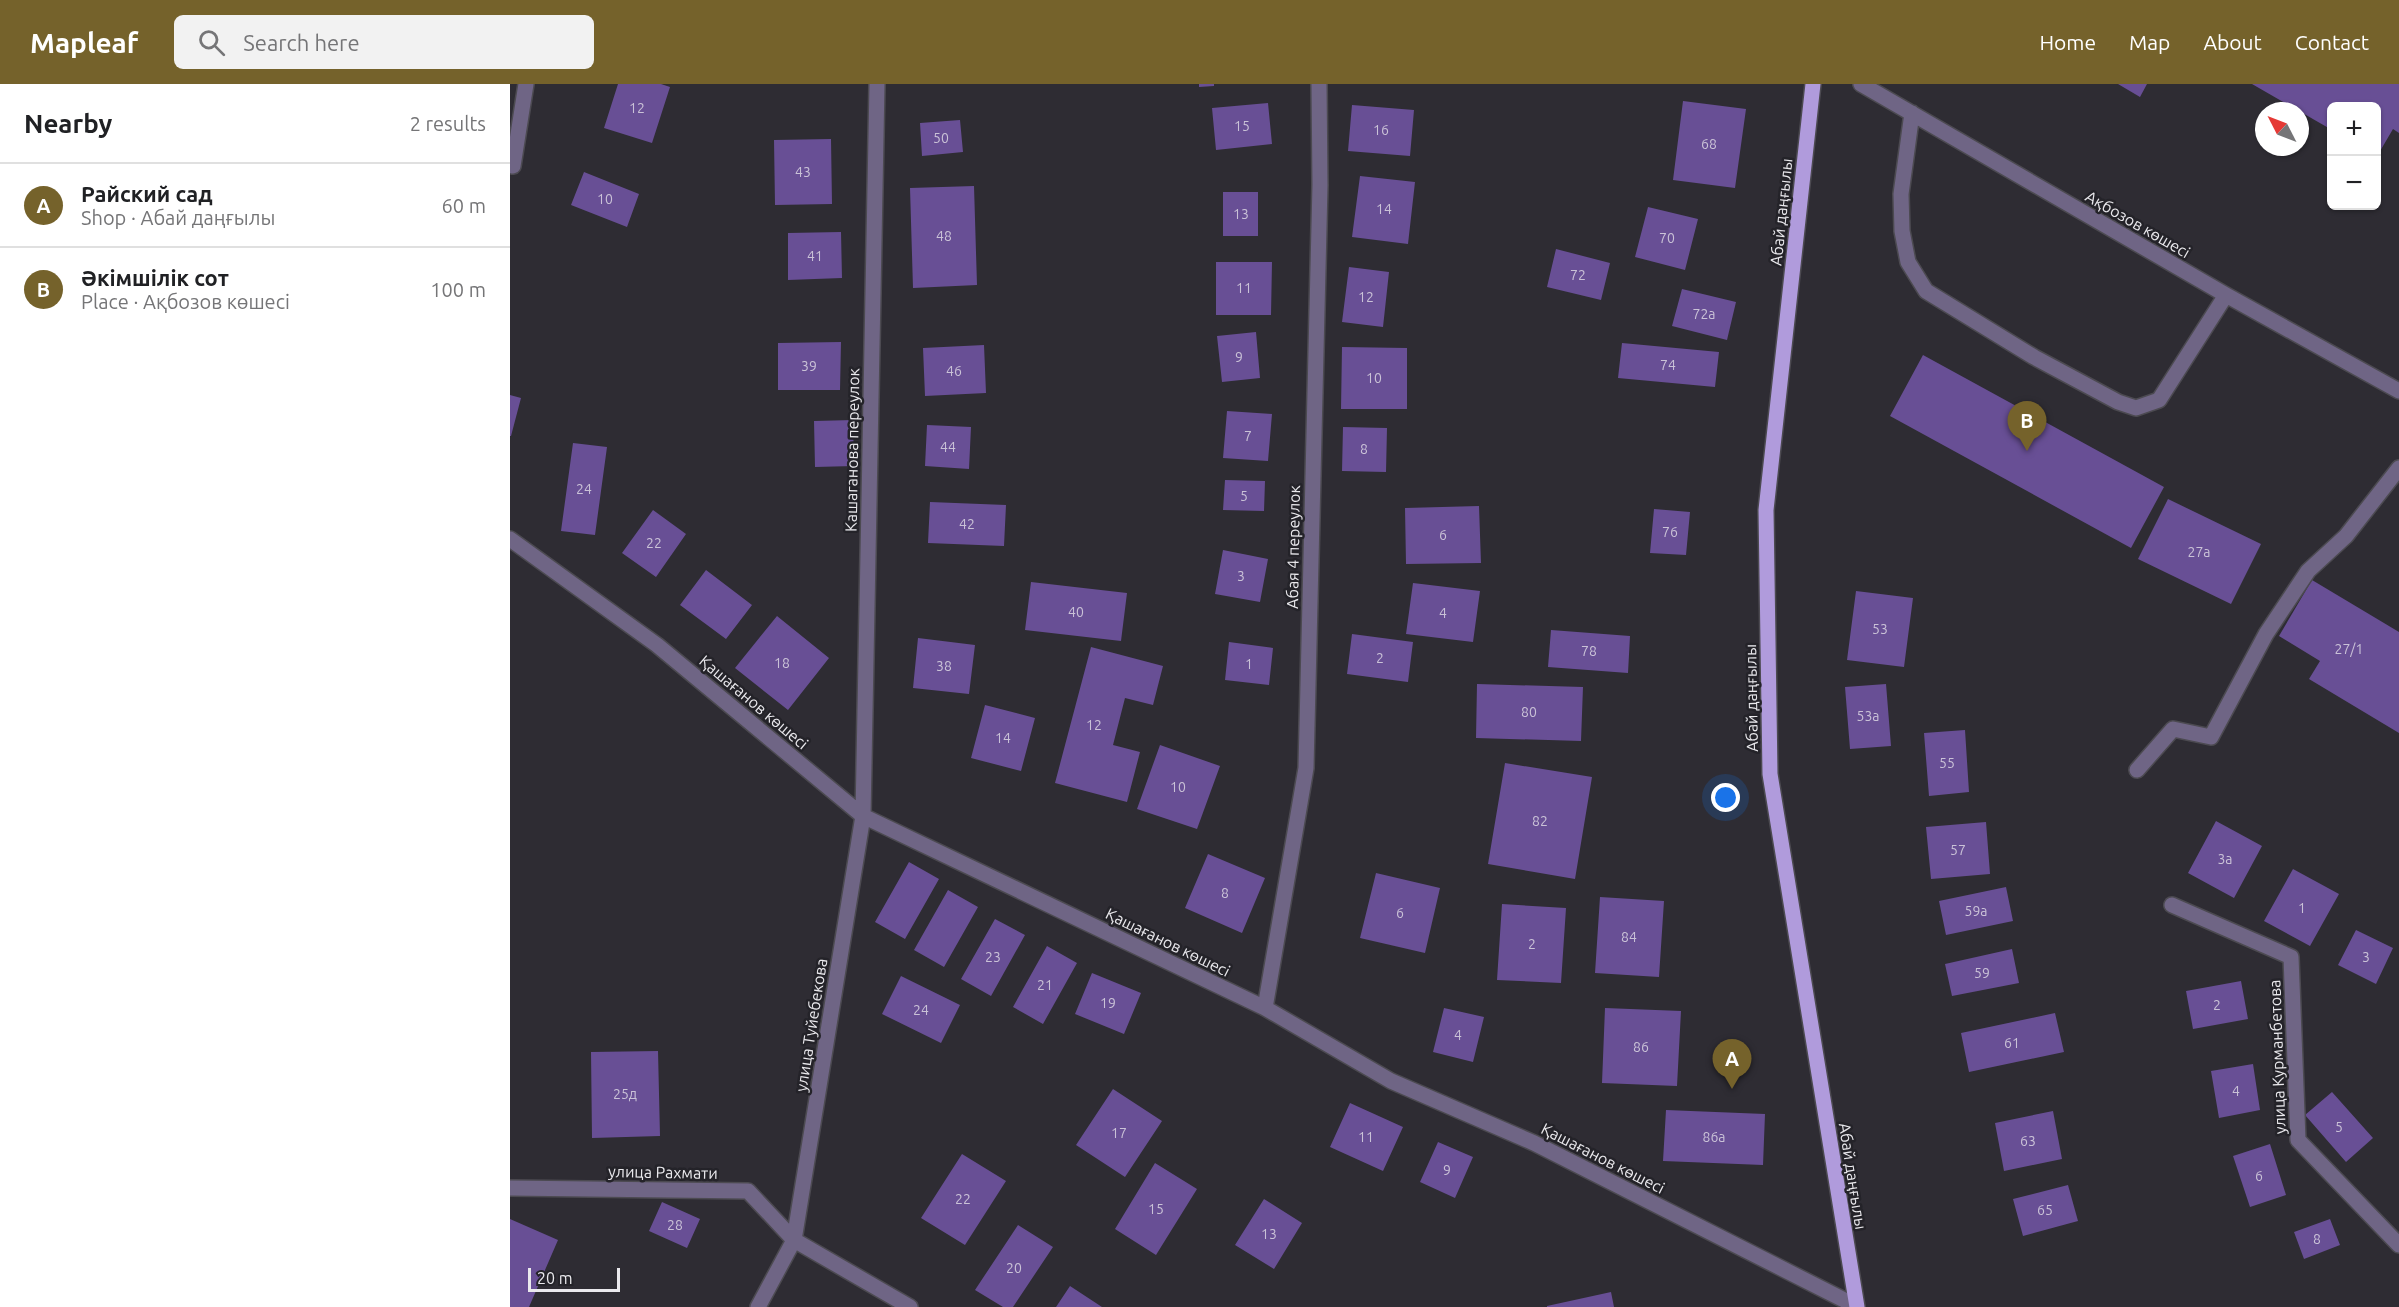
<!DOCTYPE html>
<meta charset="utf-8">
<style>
:root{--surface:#fff;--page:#f2f2f2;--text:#202124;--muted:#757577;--line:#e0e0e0;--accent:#75622b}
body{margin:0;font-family:Ubuntu,sans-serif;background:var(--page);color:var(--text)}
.controls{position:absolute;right:18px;top:18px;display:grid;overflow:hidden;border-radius:9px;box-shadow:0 2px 4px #0004}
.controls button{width:54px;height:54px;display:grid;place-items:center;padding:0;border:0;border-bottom:2px solid var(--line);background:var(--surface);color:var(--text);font:30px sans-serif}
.compass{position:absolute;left:1745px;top:18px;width:54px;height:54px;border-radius:50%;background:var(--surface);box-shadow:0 2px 4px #0004;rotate:312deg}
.scale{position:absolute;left:18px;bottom:15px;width:92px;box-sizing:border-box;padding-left:6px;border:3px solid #eae9ed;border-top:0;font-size:16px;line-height:21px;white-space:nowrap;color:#eae9ed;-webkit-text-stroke:4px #242329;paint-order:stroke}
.you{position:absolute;left:1216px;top:714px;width:21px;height:21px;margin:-15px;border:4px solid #fff;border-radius:50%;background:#1a73e8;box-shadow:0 0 0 9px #1a73e833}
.badge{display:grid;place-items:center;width:39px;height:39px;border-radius:50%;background:var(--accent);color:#fff;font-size:20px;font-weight:700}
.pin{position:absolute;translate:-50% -50px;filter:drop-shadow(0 2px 3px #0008)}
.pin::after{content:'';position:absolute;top:32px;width:21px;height:18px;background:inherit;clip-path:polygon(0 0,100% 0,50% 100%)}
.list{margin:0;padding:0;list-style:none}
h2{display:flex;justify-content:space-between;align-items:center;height:78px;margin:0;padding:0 24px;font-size:26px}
h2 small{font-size:20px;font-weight:400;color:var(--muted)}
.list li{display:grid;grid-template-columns:39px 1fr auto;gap:18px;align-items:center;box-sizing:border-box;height:84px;padding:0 24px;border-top:2px solid var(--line)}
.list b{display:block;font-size:22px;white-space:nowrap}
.list p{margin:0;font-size:20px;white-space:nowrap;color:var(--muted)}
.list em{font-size:20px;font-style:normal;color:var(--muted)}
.icon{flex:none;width:33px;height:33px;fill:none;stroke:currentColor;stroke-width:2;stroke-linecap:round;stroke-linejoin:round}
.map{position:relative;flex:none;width:1889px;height:1223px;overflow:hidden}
header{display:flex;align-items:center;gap:36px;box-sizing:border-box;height:84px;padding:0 30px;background:var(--accent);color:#fff}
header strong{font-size:28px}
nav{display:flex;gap:33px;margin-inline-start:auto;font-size:21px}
.search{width:420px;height:54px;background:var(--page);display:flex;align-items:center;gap:15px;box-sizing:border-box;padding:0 21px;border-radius:9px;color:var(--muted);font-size:22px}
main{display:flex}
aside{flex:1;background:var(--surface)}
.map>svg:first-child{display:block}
</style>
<header>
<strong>Mapleaf</strong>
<div class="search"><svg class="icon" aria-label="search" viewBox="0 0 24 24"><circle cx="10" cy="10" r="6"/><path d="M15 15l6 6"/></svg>Search here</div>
<nav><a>Home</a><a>Map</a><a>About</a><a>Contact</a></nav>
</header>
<main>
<aside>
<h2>Nearby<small>2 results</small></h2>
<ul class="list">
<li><span class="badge">A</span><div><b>Райский сад</b><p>Shop · Абай даңғылы</p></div><em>60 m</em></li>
<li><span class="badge">B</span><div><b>Әкімшілік сот</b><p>Place · Ақбозов көшесі</p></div><em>100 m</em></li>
</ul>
</aside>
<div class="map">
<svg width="1889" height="1223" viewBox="0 0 1889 1223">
<rect width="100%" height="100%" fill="#2e2c33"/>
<path fill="#684f95" d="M108 0H151L160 3 142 59 94 44Z
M689 0H704V2L689 3Z
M1608 0H1637L1630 13Z
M1742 0H1889V49L1883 45 1866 74V22H1822V46Z
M1173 17 1236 25 1225 104 1163 96Z
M758 19 762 60 706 66 702 24Z
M842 21 904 26 900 72 838 67Z
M450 36 453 68 412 72 410 39Z
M321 55 322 120 265 121 264 56Z
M74 88 129 110 117 143 61 121Z
M850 92 905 98 898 160 842 153Z
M464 102 467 201 403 204 400 104Z
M713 108H748V152H713Z
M1138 123 1188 135 1175 186 1125 173Z
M331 148 332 194 278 196V149Z
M1046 165 1100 179 1091 216 1037 203Z
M706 178H762L761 231H706Z
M839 183 879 188 873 243 832 238Z
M1172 205 1226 218 1217 256 1162 242Z
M746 248 750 294 712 298 707 252Z
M331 258 330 306H268V259Z
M1112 259 1209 268 1205 303 1108 294Z
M474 261 476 309 415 312 413 264Z
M832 263 897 264V325H831Z
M1413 271 1654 403 1621 464 1380 332Z
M0 311 11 314 1 352H0Z
M717 327 762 330 758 377 713 374Z
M343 336 344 382 305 383 304 337Z
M417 341 461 343 459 385 415 382Z
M833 343 877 344 876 388 832 387Z
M63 359 97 363 85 451 51 447Z
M715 396 755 397 754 427 713 426Z
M1658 415 1751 460 1721 520 1628 475Z
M420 418 496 421 494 462 418 459Z
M969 422 971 479 896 480 895 424Z
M1144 425 1180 428 1176 471 1140 469Z
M143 426 176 450 146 493 112 469Z
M713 466 758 475 750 518 705 510Z
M196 486 242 521 216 555 170 521Z
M1802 496 1889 548V649L1799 595 1810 577 1769 552Z
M521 498 617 509 611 557 515 546Z
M903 499 970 507 963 558 896 550Z
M1346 507 1403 514 1394 583 1337 576Z
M267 532 319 574 278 626 225 584Z
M1041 546 1120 552 1118 589 1038 583Z
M842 550 903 558 898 598 837 590Z
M408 554 465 561 459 610 403 604Z
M719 558 763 564 759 601 715 596Z
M581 563 653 582 643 621 615 614 603 661 630 668 617 718 545 699Z
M967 600 1073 603 1071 657 966 654Z
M1376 600 1381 662 1340 665 1335 603Z
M475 621 525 634 511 687 461 674Z
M1455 646 1459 708 1419 712 1414 649Z
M650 661 710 682 687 745 627 725Z
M995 679 1082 693 1065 795 978 780Z
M1706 737 1752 762 1724 814 1678 789Z
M1476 738 1480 790 1421 795 1416 743Z
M698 770 755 794 732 849 675 824Z
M399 778 429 795 395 855 365 838Z
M1783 785 1829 810 1800 862 1754 837Z
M866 789 930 804 915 869 850 854Z
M1496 803 1503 837 1436 851 1429 817Z
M438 806 468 823 434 883 404 866Z
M1090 813 1154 817 1149 893 1085 889Z
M992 820 1056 824 1051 899 987 896Z
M485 835 515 851 481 912 451 895Z
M1846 846 1883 864 1866 900 1828 881Z
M537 862 567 879 533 940 503 923Z
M1502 865 1509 899 1442 912 1435 880Z
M582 889 631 909 614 950 565 930Z
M391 892 450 921 431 959 372 930Z
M1731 897 1738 935 1683 945 1676 907Z
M934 924 974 933 963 978 923 968Z
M1095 924 1171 927 1167 1002 1092 999Z
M1545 929 1554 968 1459 988 1451 949Z
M148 967 150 1052 82 1054 81 968Z
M1743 980 1750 1026 1709 1034 1701 987Z
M603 1005 652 1037 615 1093 566 1061Z
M1822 1008 1863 1054 1836 1078 1795 1031Z
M840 1019 893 1043 873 1087 820 1063Z
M1156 1026 1255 1030 1253 1081 1153 1077Z
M1543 1027 1552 1075 1494 1087 1485 1039Z
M928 1058 963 1073 945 1114 910 1098Z
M1760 1060 1776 1111 1740 1123 1723 1072Z
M452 1070 496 1097 455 1161 411 1134Z
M645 1079 687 1105 646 1171 605 1145Z
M1558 1101 1568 1137 1513 1152 1503 1115Z
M754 1115 792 1139 764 1185 725 1161Z
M152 1118 190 1135 177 1164 139 1147Z
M0 1135 48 1156 19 1223H0Z
M1820 1135 1830 1161 1794 1175 1784 1148Z
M508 1141 543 1163 503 1223H493L465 1206Z
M560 1202 592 1223H546Z
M1101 1208 1104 1223H1037V1222Z"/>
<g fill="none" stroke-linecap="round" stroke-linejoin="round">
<g stroke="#4c4a51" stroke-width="18">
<path id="minor" d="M1351 0 1716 211 1889 307
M1402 29 1391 110 1392 147 1398 178 1416 207 1524 273 1608 318 1626 324 1649 316 1716 211
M0 80 3 82 16 0
M0 455 147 561 353 732 755 924 881 997 1024 1059 1346 1222
M1627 686 1663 645 1701 653 1756 550 1798 487 1836 452 1889 384
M1662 821 1781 873 1788 1056 1889 1161
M755 924 796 684 810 101 809 0
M0 1104 238 1107 284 1156 400 1223
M248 1223 284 1156 353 732 367 0"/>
</g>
<g stroke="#4c4a51" stroke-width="18">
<path id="major" d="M1303 0 1256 426 1260 690 1347 1223"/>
</g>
<use href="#minor" stroke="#6f6585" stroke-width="15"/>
<use href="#major" stroke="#b09bdc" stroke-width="15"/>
</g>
<g text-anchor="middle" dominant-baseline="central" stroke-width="5" stroke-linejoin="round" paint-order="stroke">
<g font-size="14" fill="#cac2d7">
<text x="127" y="24">12</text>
<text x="732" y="42">15</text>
<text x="871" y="46">16</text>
<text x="431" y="54">50</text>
<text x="1199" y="60">68</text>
<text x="293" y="88">43</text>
<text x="95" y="115">10</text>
<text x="874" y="125">14</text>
<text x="731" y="130">13</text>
<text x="434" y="152">48</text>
<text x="1157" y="154">70</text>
<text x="305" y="172">41</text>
<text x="1068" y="191">72</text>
<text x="734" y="204">11</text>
<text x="856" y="213">12</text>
<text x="1194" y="230">72а</text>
<text x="729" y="273">9</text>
<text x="1158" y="281">74</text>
<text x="299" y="282">39</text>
<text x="444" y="287">46</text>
<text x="864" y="294">10</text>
<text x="738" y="352">7</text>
<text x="438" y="363">44</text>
<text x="854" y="365">8</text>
<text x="74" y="405">24</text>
<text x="734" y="412">5</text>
<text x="457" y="440">42</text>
<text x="1160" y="448">76</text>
<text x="933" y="451">6</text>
<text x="144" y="459">22</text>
<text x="1689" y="468">27а</text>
<text x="731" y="492">3</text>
<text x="566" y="528">40</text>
<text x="933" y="529">4</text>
<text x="1370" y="545">53</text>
<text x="1839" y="565">27/1</text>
<text x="1079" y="567">78</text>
<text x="870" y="574">2</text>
<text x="272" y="579">18</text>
<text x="739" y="580">1</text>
<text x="434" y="582">38</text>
<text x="1019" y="628">80</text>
<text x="1358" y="632">53а</text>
<text x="584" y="641">12</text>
<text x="493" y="654">14</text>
<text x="1437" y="679">55</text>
<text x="668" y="703">10</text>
<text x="1030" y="737">82</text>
<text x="1448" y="766">57</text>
<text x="1715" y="775">3а</text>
<text x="715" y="809">8</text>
<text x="1792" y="824">1</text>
<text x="1466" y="827">59а</text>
<text x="890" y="829">6</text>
<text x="1119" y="853">84</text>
<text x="1022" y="860">2</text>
<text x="483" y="873">23</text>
<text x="1856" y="873">3</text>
<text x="1472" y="889">59</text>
<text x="535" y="901">21</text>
<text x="598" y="919">19</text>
<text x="1707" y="921">2</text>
<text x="411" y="926">24</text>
<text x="948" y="951">4</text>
<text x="1502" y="959">61</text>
<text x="1131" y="963">86</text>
<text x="1726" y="1007">4</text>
<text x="115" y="1010">25д</text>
<text x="1829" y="1043">5</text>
<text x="609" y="1049">17</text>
<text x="856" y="1053">11</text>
<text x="1204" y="1053">86а</text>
<text x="1518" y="1057">63</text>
<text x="937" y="1086">9</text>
<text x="1749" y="1092">6</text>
<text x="453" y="1115">22</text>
<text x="646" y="1125">15</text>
<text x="1535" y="1126">65</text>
<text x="165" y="1141">28</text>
<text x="759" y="1150">13</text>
<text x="1807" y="1155">8</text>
<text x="504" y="1184">20</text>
</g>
<g font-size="16" fill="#eae9ed" stroke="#242329">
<text transform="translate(1271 128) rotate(-84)">Абай даңғылы</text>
<text transform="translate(1628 140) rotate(30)">Ақбозов көшесі</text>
<text transform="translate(342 366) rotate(-89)">Кашаганова переулок</text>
<text transform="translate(783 463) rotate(-89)">Абая 4 переулок</text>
<text transform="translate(1241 614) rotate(-91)">Абай даңғылы</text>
<text transform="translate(244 618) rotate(40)">Қашағанов көшесі</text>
<text transform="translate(658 858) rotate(26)">Қашағанов көшесі</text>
<text transform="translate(301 941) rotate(-81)">улица Туйебекова</text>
<text transform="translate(1767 973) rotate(-92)">улица Курманбетова</text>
<text transform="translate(1093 1074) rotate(27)">Қашағанов көшесі</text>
<text transform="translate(153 1088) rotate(1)">улица Рахмати</text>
<text transform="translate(1343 1092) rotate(81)">Абай даңғылы</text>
</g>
</g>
</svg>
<div class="controls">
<button>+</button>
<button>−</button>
</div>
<svg class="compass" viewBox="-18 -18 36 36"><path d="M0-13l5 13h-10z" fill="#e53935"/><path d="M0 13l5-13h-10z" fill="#757577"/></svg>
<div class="scale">20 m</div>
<div class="you"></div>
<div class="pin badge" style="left:1222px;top:1005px">A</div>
<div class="pin badge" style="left:1517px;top:367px">B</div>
</div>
</main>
